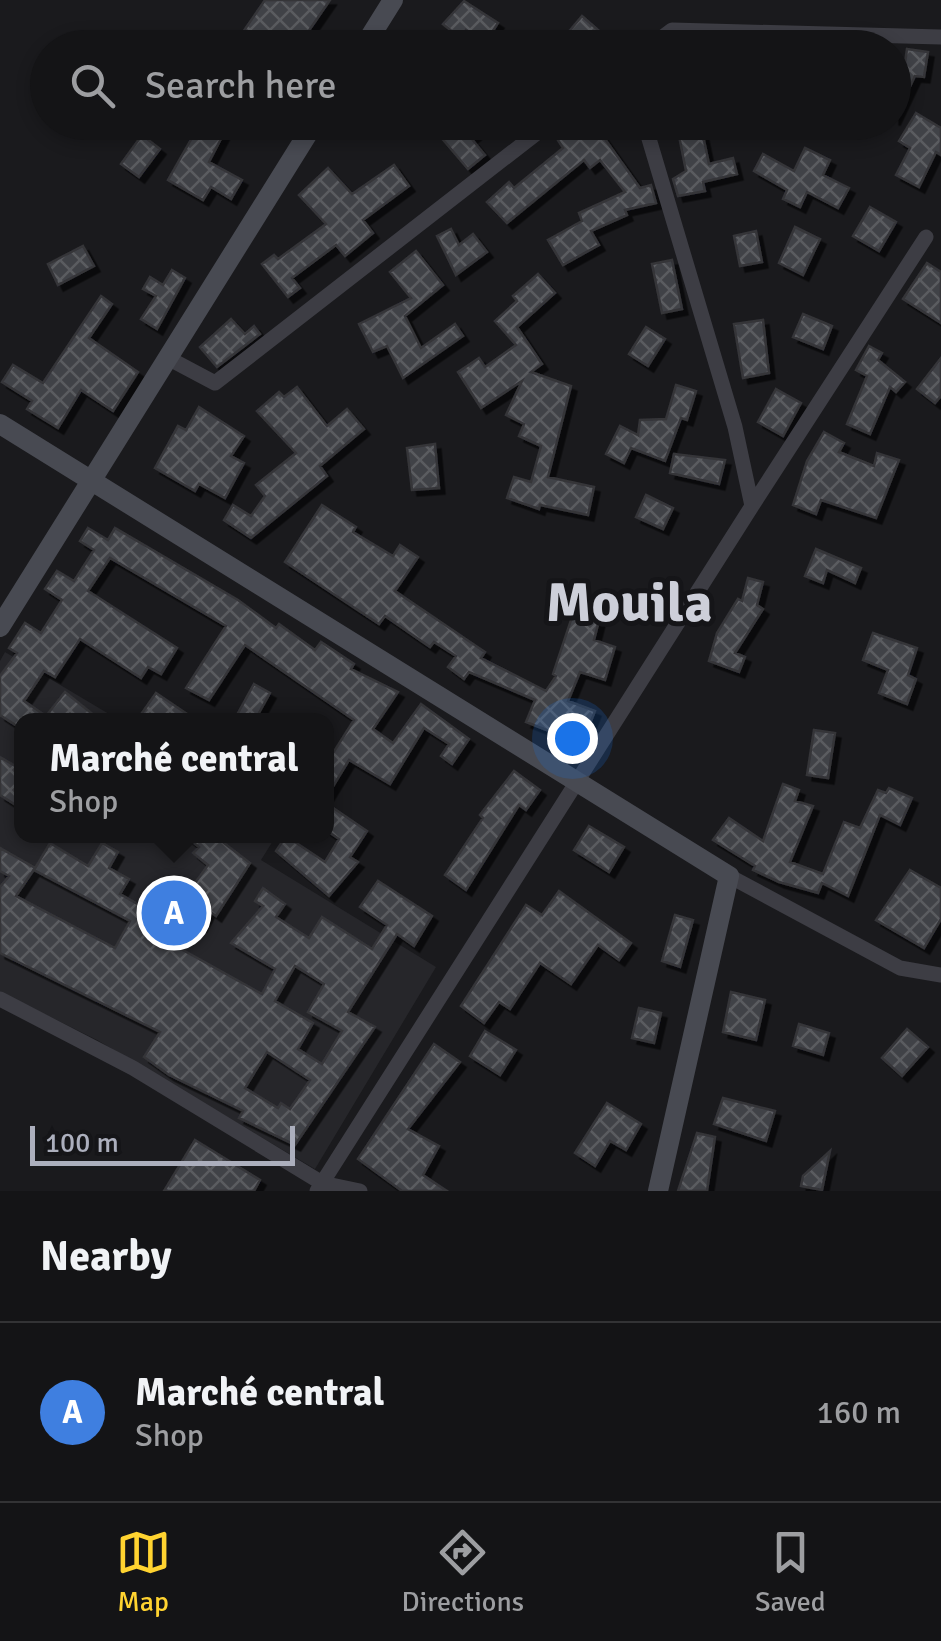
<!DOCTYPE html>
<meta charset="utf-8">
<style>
:root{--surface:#141416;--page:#212123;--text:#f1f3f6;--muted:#9d9ea1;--line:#333335;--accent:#ffd330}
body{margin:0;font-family:Signika,sans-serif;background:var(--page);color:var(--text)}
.scale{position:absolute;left:30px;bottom:25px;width:265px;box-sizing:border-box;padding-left:10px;border:5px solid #acafbd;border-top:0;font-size:28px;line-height:35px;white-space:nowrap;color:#acafbd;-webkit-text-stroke:8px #151518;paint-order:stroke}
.you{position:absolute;left:572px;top:738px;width:35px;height:35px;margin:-25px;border:8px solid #fff;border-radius:50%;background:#1a73e8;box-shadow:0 0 0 15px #1a73e833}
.badge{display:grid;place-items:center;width:65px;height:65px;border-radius:50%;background:var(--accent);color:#fff;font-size:32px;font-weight:700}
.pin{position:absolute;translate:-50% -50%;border:5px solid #fff;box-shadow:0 2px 10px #0006}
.popup{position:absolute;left:14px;top:713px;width:320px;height:130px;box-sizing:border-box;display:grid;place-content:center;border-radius:20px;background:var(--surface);filter:drop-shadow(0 2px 8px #0005);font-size:32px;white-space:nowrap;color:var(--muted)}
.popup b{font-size:38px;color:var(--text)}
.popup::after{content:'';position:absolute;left:50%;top:100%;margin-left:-20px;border:20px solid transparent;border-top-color:var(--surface)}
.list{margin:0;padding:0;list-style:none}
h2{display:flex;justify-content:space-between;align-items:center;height:130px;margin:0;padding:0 40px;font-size:42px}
h2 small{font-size:32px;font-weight:400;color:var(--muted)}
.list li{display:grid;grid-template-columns:65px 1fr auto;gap:30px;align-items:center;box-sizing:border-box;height:180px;padding:0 40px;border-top:2px solid var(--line)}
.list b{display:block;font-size:38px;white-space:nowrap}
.list p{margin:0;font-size:32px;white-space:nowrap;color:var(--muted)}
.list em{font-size:32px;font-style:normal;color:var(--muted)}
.icon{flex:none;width:55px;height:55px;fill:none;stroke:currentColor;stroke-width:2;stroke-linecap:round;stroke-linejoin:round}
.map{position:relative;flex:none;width:941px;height:1191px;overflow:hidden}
.search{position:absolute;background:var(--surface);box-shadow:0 5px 15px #0003;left:30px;right:30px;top:30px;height:110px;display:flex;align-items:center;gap:25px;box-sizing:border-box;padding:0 35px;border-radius:55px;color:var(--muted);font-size:38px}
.sheet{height:310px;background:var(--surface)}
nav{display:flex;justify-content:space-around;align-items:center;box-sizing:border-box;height:140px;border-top:2px solid var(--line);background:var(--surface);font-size:28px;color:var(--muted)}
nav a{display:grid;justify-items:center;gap:5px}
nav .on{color:var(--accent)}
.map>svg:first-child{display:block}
</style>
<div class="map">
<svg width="941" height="1191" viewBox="0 0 941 1191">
<defs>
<pattern id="building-cross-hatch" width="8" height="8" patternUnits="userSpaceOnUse" patternTransform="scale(2.5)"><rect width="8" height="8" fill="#414247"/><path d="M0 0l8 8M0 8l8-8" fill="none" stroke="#5a5b60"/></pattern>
<filter id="shadow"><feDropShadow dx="5.5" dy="5.5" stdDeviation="0" flood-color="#0009"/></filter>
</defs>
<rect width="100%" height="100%" fill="#1a1a1d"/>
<path fill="#26262a" d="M5 652 119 720H21V836H276L261 860 436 967 315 1169 97 1040 0 992V661Z"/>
<path fill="url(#building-cross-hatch)" stroke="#343439" stroke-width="2.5" fill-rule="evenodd" filter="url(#shadow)" d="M265 0H330L297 48H266L243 32Z
M464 1 498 23 486 42 466 30 460 38 443 24Z
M582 16 598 30 583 48 566 35Z
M907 49 928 52 924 77 915 76 894 120V79L902 83Z
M916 113 941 128V155L936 152 919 187 896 175 910 148 899 141Z
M201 122 224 133 209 162 242 180 231 199 211 187 203 200 168 180Z
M428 122H489L471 138 485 155 468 169Z
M573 124 581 136 595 125 640 188 651 185 656 203 625 210 627 215 591 231 599 245 563 265 548 240 582 221 579 213 625 192 600 160 590 168 584 160 507 223 487 202 509 182 514 188 563 148 556 137Z
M702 131 709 164 733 158 737 174 703 182 705 191 678 196 673 179 686 171 679 136Z
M142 135 160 149 139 177 121 164Z
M805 148 830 160 823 175 849 188 838 208 807 192 800 207 783 199 787 190 754 171 763 154 794 171Z
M394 165 409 186 363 220 373 233 345 256 336 245 292 278 300 288 288 297 262 264 274 255 278 259 326 224 299 195 328 168 352 194Z
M870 207 896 222 879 251 853 236Z
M795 227 820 239 803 275 779 263Z
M451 229 459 245 473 234 487 252 456 275 437 236Z
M756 231 762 262 740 266 734 236Z
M83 246 94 266 58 285 48 264Z
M416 251 443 285 405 316 421 348 455 324 463 336 403 378 387 346 373 352 359 324 411 298 390 272Z
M672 260 682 309 662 313 652 264Z
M927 263 941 272V323L903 299Z
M172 270 185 278 157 329 141 319 156 296 143 289 150 277 163 285Z
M538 274 555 293 517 327 542 364 531 372 571 386 548 477 594 487 588 515 540 505 539 509 507 498 514 477 531 482 541 446 519 436 524 424 506 415 522 381 481 408 458 372 479 358 485 367 516 345 495 321 517 301 513 296Z
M101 296 112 304 89 338 138 372 113 411 81 390 58 428 27 409 32 401 2 382 13 365 43 383Z
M803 314 832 326 823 349 793 337Z
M231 319 245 334 254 326 260 334 217 367 200 347Z
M763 320 769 373 743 378 734 324Z
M646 327 665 339 648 366 629 354Z
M869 346 882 353 878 360 905 382 896 392 890 387 870 434 847 424 867 376 856 370Z
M941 358V396L935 403 917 389Z
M676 385 696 391 687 420 681 418 665 461 631 448 624 463 606 454 620 426 638 435 640 420 666 419Z
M297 387 327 426 347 409 364 429 320 466 327 476 251 538 224 520 233 505 251 516 265 496 256 485 296 453 257 411 279 392 284 397Z
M776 389 801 403 783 436 758 422Z
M199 407 244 436 231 456 244 463 225 498 199 484 195 491 155 468 178 426 186 430Z
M824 432 844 443 839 452 874 466 877 453 899 460 876 518 821 500 816 514 793 505 807 461Z
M435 444 439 488 412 490 407 448Z
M674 454 725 460 719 484 670 473Z
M646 495 673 508 663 529 636 517Z
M322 505 356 527 353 532 393 556 400 545 418 557 395 591 485 652 481 658 546 691 556 676 553 674 577 602 602 609 594 640 615 647 605 680 580 672 568 701 595 711 582 744 526 722 535 700 469 672 464 679 448 667 456 656 434 642 430 647 385 616 379 624 285 562Z
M88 528 108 540 115 528 238 600 276 628 279 624 315 650 321 642 354 664 351 669 398 692 373 729 393 743 421 704 469 739 452 764 441 756 449 744 424 728 390 784 349 760 326 798V764L354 720 245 645 209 700 186 688 226 626 110 558 88 591 177 648 161 674 148 667 141 678 80 639 55 677 44 671 24 701 46 716 65 692 100 720H22L20 728 0 715V676L17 653 9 648 25 623 41 633 62 600 45 589 57 571 74 581 94 550 80 541Z
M816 549 861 568 855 583 827 570 823 583 805 576Z
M748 578 763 582 757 605 763 609 735 653 745 657 739 672 709 661 717 633 738 599 742 601Z
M873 633 917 648 908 675 916 679 907 704 879 693 888 670 863 660Z
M254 684 270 693 255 720H248L237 715Z
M156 693 196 720H153L142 713Z
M814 730 835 733 828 778 807 775Z
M0 757 22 770V809L0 795Z
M514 771 540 790 526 810 519 805 466 890 445 875 483 818 480 815Z
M783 784 799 790 795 801 813 806 790 862 823 874 844 822 860 828 878 790 886 793 889 788 912 798 900 825 880 815 848 896 822 883 818 893 779 882 753 870 755 866 713 840 729 818 763 841Z
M326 803 367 831 350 857 358 862 329 896 276 851 286 836 325 862 339 839 326 830Z
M589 826 624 847 609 872 574 850Z
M185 836H215L250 863 216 916 209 911 201 926 174 912 208 865 193 853 199 847Z
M50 843 88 866 102 843 118 852 109 868 129 879 120 894 166 920 156 935 262 994 275 969 231 943 263 906 255 901 263 888 285 904 276 917 309 938 322 917 372 949 387 925 360 907 378 881 432 916 414 946 397 934 348 1012 375 1027 295 1145 239 1118 243 1111 169 1075 144 1057 160 1032 0 953V887L9 876 0 871V848L35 868 16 896 115 948 130 921 34 870ZM295 966 324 984 308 1012 342 1031 322 1064 298 1049 313 1023 275 1001ZM267 1052 310 1080 290 1109 281 1103 278 1108 245 1088Z
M910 870 941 888V919L924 948 876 920Z
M559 891 631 943 619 960 598 945 571 984 540 963 510 1009 499 1002 484 1023 461 1006 526 905 542 915Z
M675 915 693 920 680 967 662 961Z
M731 992 765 1000 756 1040 723 1032Z
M639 1008 661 1013 654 1043 632 1038Z
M799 1024 829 1033 823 1055 793 1046Z
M907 1029 928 1047 902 1076 882 1058Z
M485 1031 516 1050 500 1075 470 1056Z
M434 1044 460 1062 408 1129 439 1146 423 1175 447 1191H402L358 1159Z
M723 1098 775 1111 766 1141 714 1124Z
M607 1103 641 1124 626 1150 610 1141 595 1166 575 1153Z
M697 1133 715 1137 707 1191H678Z
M195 1140 260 1180 254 1191H164Z
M830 1151 822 1190 801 1186 803 1176Z"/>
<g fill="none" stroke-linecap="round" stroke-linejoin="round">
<path stroke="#3d3d44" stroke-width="15" d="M648 48 672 30 941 37
M166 357 215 383 551 122
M752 506 926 237
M729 876 900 968 941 975
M0 999 133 1068 322 1183 360 1191
M317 1191 752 506 735 427 644 122"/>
<path stroke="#484a52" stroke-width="20" d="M363 48 393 0
M0 424 729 876 658 1191
M0 627 315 122"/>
</g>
<g text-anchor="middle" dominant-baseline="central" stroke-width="10" stroke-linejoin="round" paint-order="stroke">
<g font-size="55" font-weight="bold" fill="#cdcfd9" stroke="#151518">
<text x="629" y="603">Mouila</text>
</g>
</g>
</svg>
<div class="scale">100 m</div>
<div class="you"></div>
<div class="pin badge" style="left:174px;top:913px;background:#3f7fe0">A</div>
<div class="popup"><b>Marché central</b>Shop</div>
<div class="search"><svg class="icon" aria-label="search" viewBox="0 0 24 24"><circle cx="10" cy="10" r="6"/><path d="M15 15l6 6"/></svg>Search here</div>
</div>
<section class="sheet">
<h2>Nearby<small></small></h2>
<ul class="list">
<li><span class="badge" style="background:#3f7fe0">A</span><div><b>Marché central</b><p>Shop</p></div><em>160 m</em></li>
</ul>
</section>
<nav>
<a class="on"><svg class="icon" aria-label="map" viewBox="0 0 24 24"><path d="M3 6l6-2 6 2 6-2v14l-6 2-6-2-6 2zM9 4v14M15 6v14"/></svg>Map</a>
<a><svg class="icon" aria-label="directions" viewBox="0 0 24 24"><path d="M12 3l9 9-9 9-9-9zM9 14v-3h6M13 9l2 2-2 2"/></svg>Directions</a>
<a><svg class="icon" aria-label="saved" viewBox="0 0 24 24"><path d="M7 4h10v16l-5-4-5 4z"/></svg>Saved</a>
</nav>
